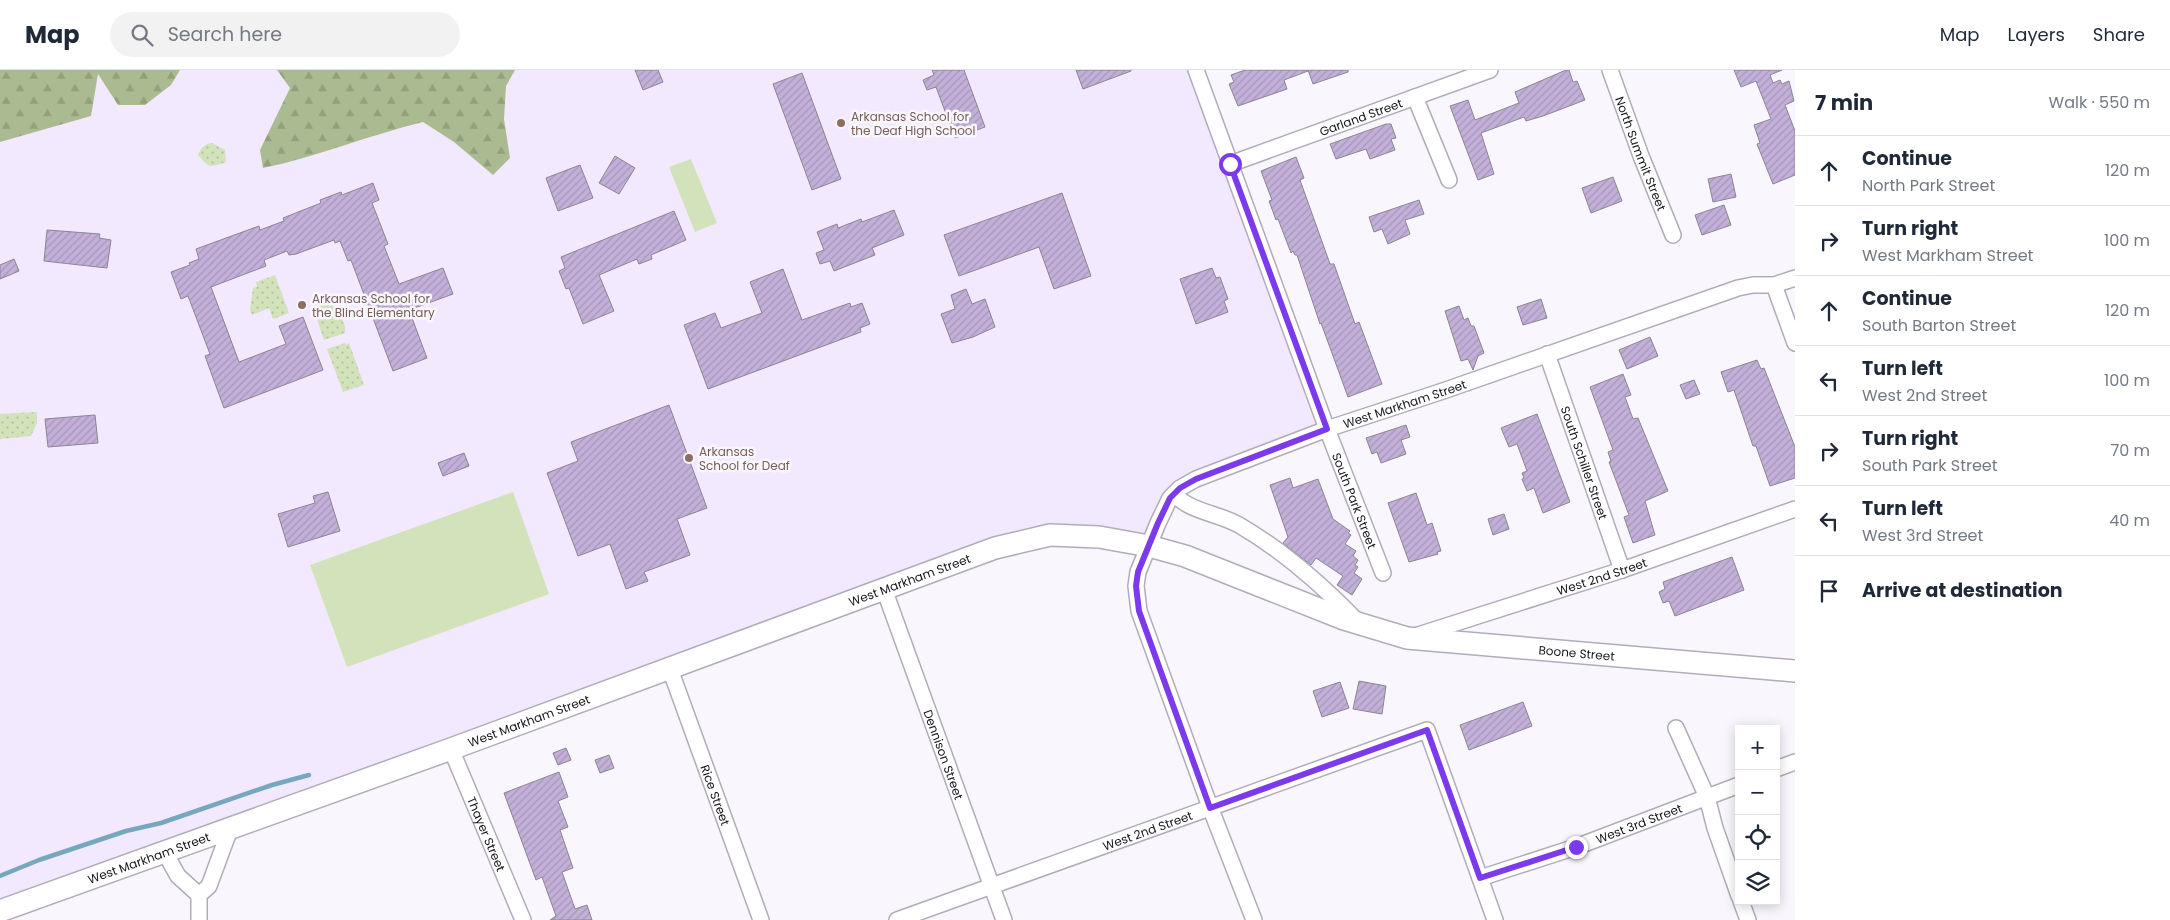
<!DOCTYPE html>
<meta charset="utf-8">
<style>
:root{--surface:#fff;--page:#f2f2f3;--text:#1f2937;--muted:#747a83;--line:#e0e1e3}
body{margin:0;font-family:Poppins,sans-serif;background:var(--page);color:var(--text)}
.controls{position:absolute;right:15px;bottom:15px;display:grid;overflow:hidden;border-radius:0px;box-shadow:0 2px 12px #0003}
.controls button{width:45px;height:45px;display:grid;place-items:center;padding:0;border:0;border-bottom:1px solid var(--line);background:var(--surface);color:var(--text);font:25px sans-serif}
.stop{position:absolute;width:15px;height:15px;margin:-11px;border:4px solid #7c3aed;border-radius:50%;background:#fff}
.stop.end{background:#7c3aed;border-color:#fff;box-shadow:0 1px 5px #0008}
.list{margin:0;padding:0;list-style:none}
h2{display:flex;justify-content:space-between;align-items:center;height:65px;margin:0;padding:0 20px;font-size:21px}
h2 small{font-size:16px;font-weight:400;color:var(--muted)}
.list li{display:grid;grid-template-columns:32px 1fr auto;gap:15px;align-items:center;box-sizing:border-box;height:70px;padding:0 20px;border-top:1px solid var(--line)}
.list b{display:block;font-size:19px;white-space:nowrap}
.list p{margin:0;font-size:16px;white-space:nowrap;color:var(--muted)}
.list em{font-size:16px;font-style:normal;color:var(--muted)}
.icon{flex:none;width:28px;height:28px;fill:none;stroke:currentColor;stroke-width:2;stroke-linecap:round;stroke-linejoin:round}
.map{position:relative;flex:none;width:1795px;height:850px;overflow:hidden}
header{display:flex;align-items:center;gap:30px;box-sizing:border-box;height:70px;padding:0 25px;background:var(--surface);border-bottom:1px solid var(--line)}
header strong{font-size:24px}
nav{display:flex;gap:28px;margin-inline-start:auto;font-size:18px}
.search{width:350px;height:45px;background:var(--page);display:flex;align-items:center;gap:12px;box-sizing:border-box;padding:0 18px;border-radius:28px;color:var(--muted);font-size:19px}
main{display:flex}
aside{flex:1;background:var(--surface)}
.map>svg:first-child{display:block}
</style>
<header>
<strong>Map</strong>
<div class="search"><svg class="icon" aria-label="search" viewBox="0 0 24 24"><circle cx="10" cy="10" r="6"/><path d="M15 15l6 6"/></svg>Search here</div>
<nav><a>Map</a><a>Layers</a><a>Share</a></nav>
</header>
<main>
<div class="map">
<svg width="1795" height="850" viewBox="0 0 1795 850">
<defs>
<pattern id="forest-firs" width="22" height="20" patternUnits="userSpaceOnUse" patternTransform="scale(1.25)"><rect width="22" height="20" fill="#abbb91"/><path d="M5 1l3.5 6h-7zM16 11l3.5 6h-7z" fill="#92a07c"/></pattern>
<pattern id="park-dots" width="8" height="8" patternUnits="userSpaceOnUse" patternTransform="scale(1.25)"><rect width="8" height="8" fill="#d2e2bb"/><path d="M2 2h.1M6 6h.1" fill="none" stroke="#b4c1a0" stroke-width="1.8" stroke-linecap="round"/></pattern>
<pattern id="building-hatch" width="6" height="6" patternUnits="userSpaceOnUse" patternTransform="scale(1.25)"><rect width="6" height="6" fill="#c3b0d9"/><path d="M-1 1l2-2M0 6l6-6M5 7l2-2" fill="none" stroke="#a796ba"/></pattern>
</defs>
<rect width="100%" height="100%" fill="#f9f6fe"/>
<path fill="#f2e9fe" d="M0 0H1196L1327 359 1174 424 1149 476 1050 465 0 841Z"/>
<path fill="url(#forest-firs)" d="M0 0H180L171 15 145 35H118L98 4 91 46 0 72Z
M277 0H515L506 16 504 49 510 88 493 105 454 72 423 52C369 65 317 87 263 98L260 80 290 18Z"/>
<path fill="url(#park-dots)" d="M212 73 225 80 226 92C209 98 209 98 198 85 201 78 204 74 212 73Z
M275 205 289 243 273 249 269 238 252 245 250 239 253 218 257 217 256 212Z
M325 232 336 237 345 256V263L324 270 313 237Z
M345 273 346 275 349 273 364 315 343 322 327 279Z
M37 342V353L31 366 0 369V344Z"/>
<path fill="#d2e2bb" d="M691 89 717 153 695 162 669 97Z
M513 422 549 524 347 597 310 495Z"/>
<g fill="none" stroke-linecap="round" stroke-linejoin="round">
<path stroke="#76a8bd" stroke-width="4.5" d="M0 806 39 790 126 761 161 753 272 715 309 705"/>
</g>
<path fill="url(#building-hatch)" stroke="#8b8592" d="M635 0H658L663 12 643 20Z
M932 0H964L985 57 955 68 936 17 927 20 923 10 934 5Z
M1076 0H1131V1L1083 19Z
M1245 0H1308V1L1284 10 1287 19 1238 36 1229 14 1234 12 1231 5Z
M1308 0H1348V2L1313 14Z
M1566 0H1569L1573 12 1577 11 1585 30 1543 46 1526 51 1524 47 1481 63 1494 104 1478 110 1450 36 1468 30 1475 50 1519 33 1515 22Z
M1734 0H1782L1770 5 1773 13 1780 10 1782 14 1789 11 1794 31 1785 35 1795 61V105L1773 114 1757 74 1760 73 1754 55 1771 49 1756 11 1741 17Z
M802 3 841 109 812 120 773 14Z
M1386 54H1391L1396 68 1391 69 1395 80 1370 89 1366 79 1336 89 1330 74Z
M615 86 635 98 619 124 599 113Z
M1296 87 1304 108 1300 110 1330 194H1334L1355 254 1359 252 1382 314 1348 327 1321 253 1320 254 1297 185H1295L1293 181 1291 183 1278 149 1276 150 1269 131 1272 130 1261 101Z
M580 95 593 128 558 141 546 108Z
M1731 104 1736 127 1713 132 1708 109Z
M1613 107 1622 131 1591 143 1582 118Z
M373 113 379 130 372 133 388 174 384 176 399 214 443 198 453 224 409 240 427 288 393 301 351 190 348 191 340 171 335 173 334 170 296 184 289 185 287 181 264 190 266 196 211 217 239 292 286 274 279 256 303 247 323 300 224 338 205 286 210 284 188 226 181 229 171 202 190 195 189 193 199 189 196 179 259 156 260 160 284 151 283 148 321 133 320 130 341 122 342 125Z
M1062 123 1091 206 1054 219 1039 177 959 206 944 165Z
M1419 130 1424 144 1405 150 1410 164 1388 174 1382 159 1374 162 1369 147Z
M1724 135 1731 155 1702 165 1695 145Z
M894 140 904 165 872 178 875 185 834 201 830 191 820 194 816 183 824 180 817 162 837 154 838 158 861 149 862 152Z
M674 141 686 170 651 185 652 189 639 194 637 189 599 205 614 241 583 254 569 218 566 219 559 201 565 198 561 187Z
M47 160 100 164 99 168 111 170 107 198 44 191Z
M14 189 19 201 0 209V195Z
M1212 198 1216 208 1220 207 1228 229 1224 231 1228 242 1196 254 1180 209Z
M783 199 802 250 850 233 851 237 862 233 870 254 860 258 861 262 708 319 684 255 715 243 721 258 762 243 750 212Z
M966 219 972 234 985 229 995 257 973 267 952 273 941 244 955 239 951 225Z
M1541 229 1547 248 1523 255 1517 237Z
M1459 236 1464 250 1468 248 1471 256H1474L1484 283 1478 286 1473 300 1468 289 1461 291 1445 241Z
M1650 267 1658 286 1627 299 1619 280Z
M1757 290 1761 299 1764 298 1795 377V408L1770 416 1756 376H1753L1734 320 1728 322 1721 302Z
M1623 304 1631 325 1625 327 1633 349 1638 348 1668 421 1645 431 1655 465 1633 473 1624 447 1629 445 1609 392 1611 391 1608 382 1613 380 1590 317Z
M1694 310 1700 324 1686 329 1680 315Z
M669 335 707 438 677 449 690 485 644 502 648 511 626 519 610 474 578 486 547 403 578 391 571 372Z
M1537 344 1570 432 1543 443 1534 418 1527 421 1522 409 1524 408 1522 403 1527 401 1517 374 1509 377 1501 358Z
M95 345 98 373 48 377 45 349Z
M1406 355 1410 367 1401 370 1406 384 1381 393 1377 382 1372 384 1366 368Z
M464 383 469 396 443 406 438 393Z
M1290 408 1293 418 1318 409 1333 449 1350 461 1348 463 1351 465 1345 474 1356 481 1353 486 1358 490 1355 495 1358 497 1354 503 1362 509 1352 525 1337 515 1343 506 1316 488 1311 495 1283 473 1288 467 1270 415Z
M328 422 340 461 288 477 278 444 315 433 313 426Z
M1416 423 1427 455 1432 453 1441 481 1437 482 1438 484 1409 492 1388 433Z
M1504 444 1509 459 1493 465 1488 449Z
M1732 487 1744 520 1675 546 1669 531 1663 533 1659 522 1665 519 1663 512Z
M1359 611 1386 616 1382 644 1353 639Z
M1340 612 1349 638 1322 647 1313 621Z
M1523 632 1532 656 1469 680 1460 655Z
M566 678 571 690 558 695 553 683Z
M609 685 614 698 600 703 595 690Z
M559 702 568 727 558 731 568 757 560 760 573 798 562 802 575 839 587 835 592 850H550L556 846 542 807 536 810 504 723Z"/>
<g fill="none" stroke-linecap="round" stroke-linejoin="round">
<g stroke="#b2acb9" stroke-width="18">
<g id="minor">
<path id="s1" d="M1196 0 1327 359 1383 503"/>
<path id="s2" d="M1610 0 1641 86 1673 165"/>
<path d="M1415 27 1449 110"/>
<path id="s3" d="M1230 94 1490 0"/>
<path d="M1774 215 1795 273"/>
<path id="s4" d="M1547 284 1622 500"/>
<path d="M1174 424C1190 442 1218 443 1239 455 1282 480 1322 515 1357 551"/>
<path id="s5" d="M884 519 1004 850"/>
<path id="s6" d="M1415 566 1622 500 1795 439"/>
<path id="s7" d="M670 599 761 850"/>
<path d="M1676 658 1707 727 1715 758 1739 826"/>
<path id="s8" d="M451 679 523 850"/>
<path d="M1776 699 1795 692"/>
<path d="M164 781 178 806 199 825"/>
<path id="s9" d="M1480 808 1576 777 1739 715"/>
<path d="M1741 831 1748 850"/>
<path d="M199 850V825L209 816 230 759"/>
<path id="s10" d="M897 850 1427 660 1495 850"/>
<path id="s11" d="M1254 850 1210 737 1139 541 1136 516 1138 502 1158 453 1170 428 1180 418 1196 409 1327 359 1443 321 1738 218 1753 215H1774L1795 208"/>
</g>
</g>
<g stroke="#b2acb9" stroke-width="24">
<g id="secondary">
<path id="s12" d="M0 841 451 679 995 478 1050 465 1099 467 1149 476 1185 486 1344 549 1407 568 1795 601"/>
</g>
</g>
<use href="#minor" stroke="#fff" stroke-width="15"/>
<use href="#secondary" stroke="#fff" stroke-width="21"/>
</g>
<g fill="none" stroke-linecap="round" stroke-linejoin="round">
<path stroke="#7c3aed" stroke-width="6" d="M1230 94 1327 359 1196 409 1180 418 1170 428 1158 453 1138 502 1136 516 1139 541 1210 738 1427 660 1480 808 1576 777"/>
</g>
<g fill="#8d6e63" stroke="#f9f6fe" stroke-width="2">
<circle cx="841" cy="53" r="5"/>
<circle cx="302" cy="235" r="5"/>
<circle cx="689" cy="388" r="5"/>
</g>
<g text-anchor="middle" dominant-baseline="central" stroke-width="5" stroke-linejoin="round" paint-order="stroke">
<g font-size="12" fill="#785e54" stroke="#f9f6fe" text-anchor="start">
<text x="851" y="46">Arkansas School for<tspan x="851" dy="14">the Deaf High School</tspan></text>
<text x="312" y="228">Arkansas School for<tspan x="312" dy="14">the Blind Elementary</tspan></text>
<text x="699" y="381">Arkansas<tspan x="699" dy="14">School for Deaf</tspan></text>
</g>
<g font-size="12" fill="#18151a" stroke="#f9f6fe">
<text stroke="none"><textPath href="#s3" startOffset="139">Garland Street</textPath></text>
<text stroke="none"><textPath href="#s2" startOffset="89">North Summit Street</textPath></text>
<text stroke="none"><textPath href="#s11" startOffset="704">West Markham Street</textPath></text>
<text stroke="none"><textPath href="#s4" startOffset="115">South Schiller Street</textPath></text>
<text stroke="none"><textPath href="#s1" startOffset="459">South Park Street</textPath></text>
<text stroke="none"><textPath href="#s6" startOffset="196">West 2nd Street</textPath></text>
<text stroke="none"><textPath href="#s12" startOffset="968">West Markham Street</textPath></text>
<text stroke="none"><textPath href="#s12" startOffset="1660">Boone Street</textPath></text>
<text stroke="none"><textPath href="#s12" startOffset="562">West Markham Street</textPath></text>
<text stroke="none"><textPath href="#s5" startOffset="176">Dennison Street</textPath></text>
<text stroke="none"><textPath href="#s7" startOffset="134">Rice Street</textPath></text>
<text stroke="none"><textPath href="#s9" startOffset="168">West 3rd Street</textPath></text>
<text stroke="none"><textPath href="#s10" startOffset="266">West 2nd Street</textPath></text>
<text stroke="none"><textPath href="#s8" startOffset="92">Thayer Street</textPath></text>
<text stroke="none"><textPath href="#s12" startOffset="158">West Markham Street</textPath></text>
</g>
</g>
</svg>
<div class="controls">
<button>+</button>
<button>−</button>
<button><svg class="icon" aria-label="locate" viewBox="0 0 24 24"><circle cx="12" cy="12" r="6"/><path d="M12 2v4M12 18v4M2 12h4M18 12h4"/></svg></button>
<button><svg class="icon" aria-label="layers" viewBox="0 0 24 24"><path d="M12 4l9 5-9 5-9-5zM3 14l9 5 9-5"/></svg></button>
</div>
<div class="stop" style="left:1230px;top:94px"></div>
<div class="stop end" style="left:1576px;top:777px"></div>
</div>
<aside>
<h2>7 min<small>Walk · 550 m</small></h2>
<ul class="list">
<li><svg class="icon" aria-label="ahead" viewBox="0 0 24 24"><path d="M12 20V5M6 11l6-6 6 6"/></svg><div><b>Continue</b><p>North Park Street</p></div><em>120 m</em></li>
<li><svg class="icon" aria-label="right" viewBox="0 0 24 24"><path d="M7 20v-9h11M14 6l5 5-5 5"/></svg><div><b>Turn right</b><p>West Markham Street</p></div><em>100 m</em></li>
<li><svg class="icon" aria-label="ahead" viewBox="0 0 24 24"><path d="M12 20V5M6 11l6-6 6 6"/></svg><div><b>Continue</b><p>South Barton Street</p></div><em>120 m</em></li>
<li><svg class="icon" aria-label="left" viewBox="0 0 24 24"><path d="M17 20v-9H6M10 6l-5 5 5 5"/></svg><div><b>Turn left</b><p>West 2nd Street</p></div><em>100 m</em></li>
<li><svg class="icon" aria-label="right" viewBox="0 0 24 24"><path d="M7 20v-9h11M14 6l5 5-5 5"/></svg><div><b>Turn right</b><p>South Park Street</p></div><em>70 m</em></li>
<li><svg class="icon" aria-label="left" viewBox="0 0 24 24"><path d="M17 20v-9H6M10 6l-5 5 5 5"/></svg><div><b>Turn left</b><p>West 3rd Street</p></div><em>40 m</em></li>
<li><svg class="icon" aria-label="arrive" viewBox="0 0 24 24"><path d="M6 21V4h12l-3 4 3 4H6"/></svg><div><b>Arrive at destination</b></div></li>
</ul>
</aside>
</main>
